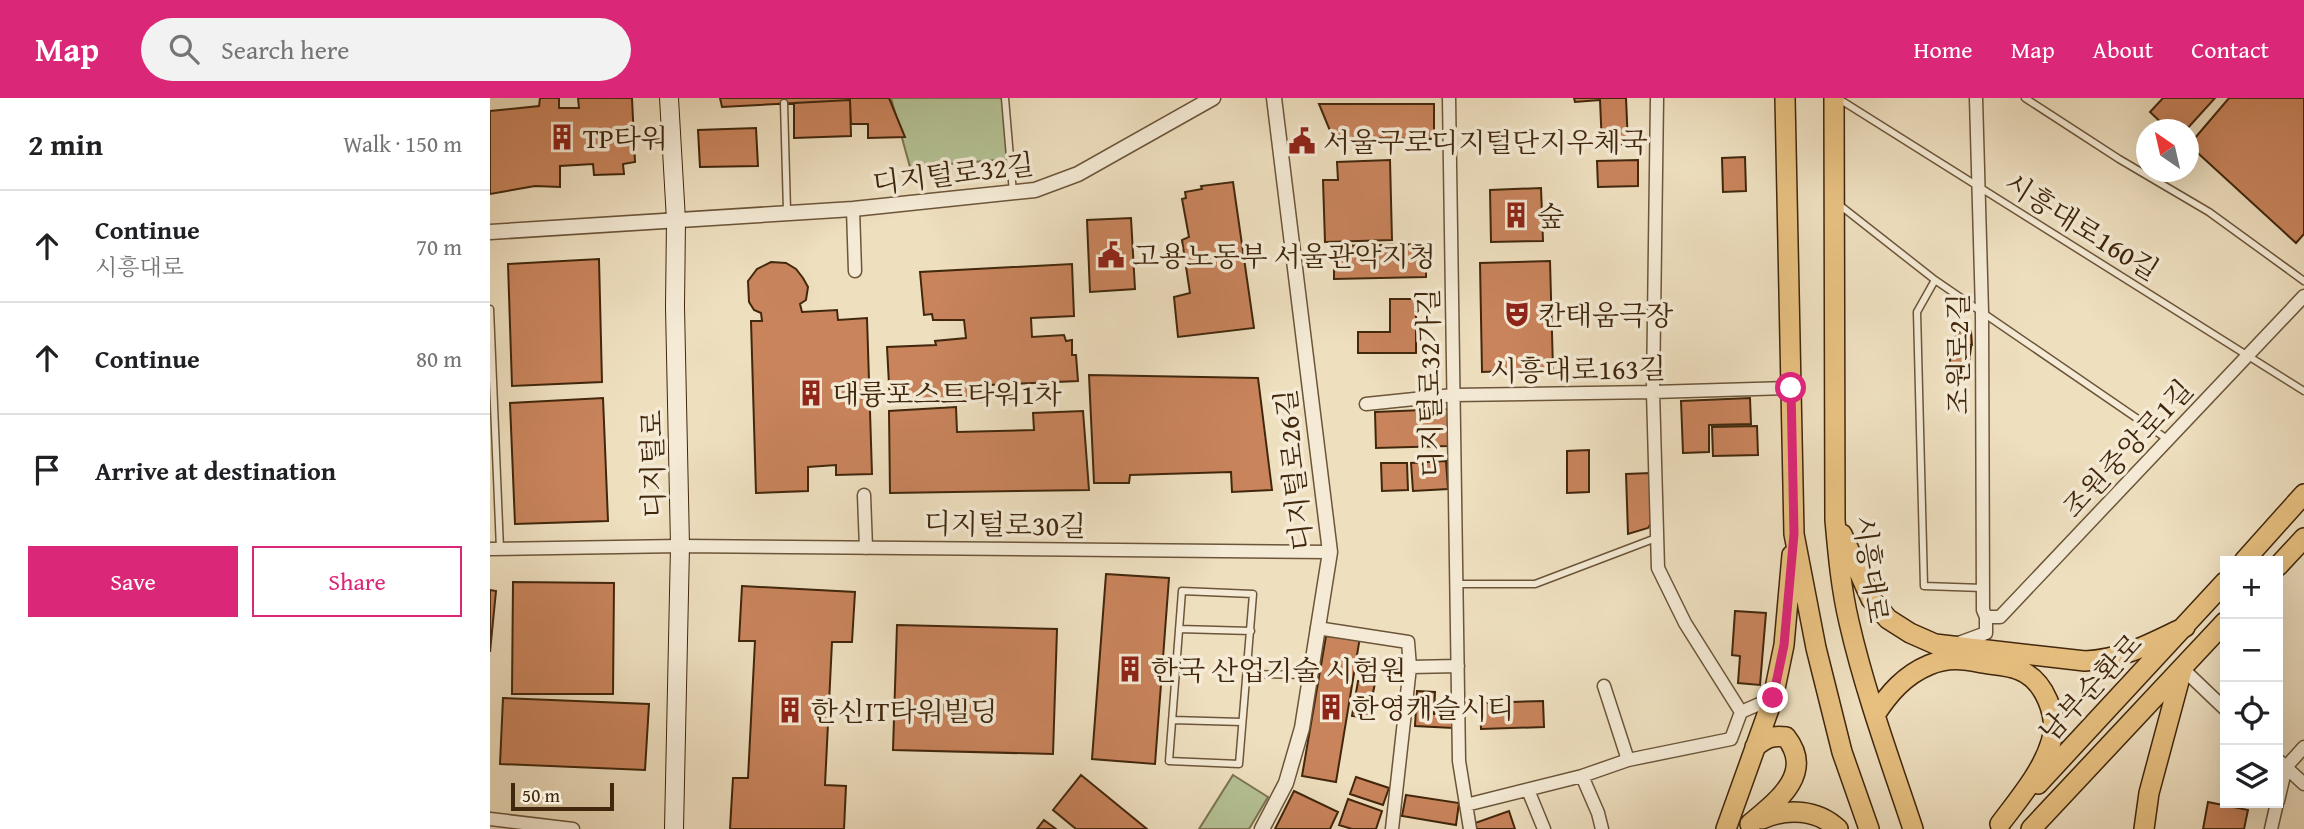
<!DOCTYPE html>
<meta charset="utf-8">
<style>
:root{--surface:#fff;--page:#f2f2f2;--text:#202124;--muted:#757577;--line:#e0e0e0;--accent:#db2777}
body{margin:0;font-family:"Gentium Book Plus","Noto Serif KR",serif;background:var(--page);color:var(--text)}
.controls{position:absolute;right:21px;bottom:21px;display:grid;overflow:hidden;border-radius:0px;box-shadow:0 7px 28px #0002}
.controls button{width:63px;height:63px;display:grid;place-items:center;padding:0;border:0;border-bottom:2px solid var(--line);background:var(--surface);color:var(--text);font:35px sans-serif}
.compass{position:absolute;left:1646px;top:21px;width:63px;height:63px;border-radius:50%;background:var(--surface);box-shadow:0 7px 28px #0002;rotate:326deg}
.scale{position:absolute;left:21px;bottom:18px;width:103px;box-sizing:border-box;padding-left:7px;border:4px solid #41270c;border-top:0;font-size:19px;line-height:24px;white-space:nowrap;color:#41270c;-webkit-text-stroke:5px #f4ead5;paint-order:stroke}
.stop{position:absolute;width:21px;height:21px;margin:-16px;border:5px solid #db2777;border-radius:50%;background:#fff}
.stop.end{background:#db2777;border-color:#fff;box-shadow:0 2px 7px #0008}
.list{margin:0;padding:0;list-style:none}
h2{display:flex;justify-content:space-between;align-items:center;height:91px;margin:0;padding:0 28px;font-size:30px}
h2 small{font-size:23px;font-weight:400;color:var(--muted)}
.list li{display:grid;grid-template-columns:46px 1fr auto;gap:21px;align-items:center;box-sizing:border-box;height:112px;padding:0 28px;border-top:2px solid var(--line)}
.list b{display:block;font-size:26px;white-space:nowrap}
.list p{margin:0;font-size:23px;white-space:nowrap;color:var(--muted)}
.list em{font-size:23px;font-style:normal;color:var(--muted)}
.actions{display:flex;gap:14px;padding:21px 28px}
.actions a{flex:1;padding:16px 0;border:2px solid var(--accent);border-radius:0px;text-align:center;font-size:24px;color:var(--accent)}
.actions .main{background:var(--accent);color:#fff}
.icon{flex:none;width:38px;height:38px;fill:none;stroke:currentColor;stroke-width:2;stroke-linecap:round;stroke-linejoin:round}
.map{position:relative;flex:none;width:1814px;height:731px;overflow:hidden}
header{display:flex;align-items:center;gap:42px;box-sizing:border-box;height:98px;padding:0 35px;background:var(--accent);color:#fff}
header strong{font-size:33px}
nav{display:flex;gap:38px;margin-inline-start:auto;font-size:24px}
.search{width:490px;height:63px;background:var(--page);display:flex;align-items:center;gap:18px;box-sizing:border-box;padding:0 24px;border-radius:38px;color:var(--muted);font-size:26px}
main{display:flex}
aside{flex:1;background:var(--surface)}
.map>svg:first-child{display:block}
</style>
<header>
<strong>Map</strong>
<div class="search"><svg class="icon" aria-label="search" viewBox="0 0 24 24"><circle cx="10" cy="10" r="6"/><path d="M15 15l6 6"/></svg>Search here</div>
<nav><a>Home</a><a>Map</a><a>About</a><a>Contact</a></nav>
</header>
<main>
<aside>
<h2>2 min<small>Walk · 150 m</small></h2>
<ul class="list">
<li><svg class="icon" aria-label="ahead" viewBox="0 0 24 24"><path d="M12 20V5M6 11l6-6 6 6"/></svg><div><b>Continue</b><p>시흥대로</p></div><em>70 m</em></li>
<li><svg class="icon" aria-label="ahead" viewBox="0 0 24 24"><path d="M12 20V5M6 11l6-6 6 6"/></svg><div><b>Continue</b></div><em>80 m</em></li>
<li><svg class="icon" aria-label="arrive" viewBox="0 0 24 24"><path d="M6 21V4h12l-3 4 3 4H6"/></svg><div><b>Arrive at destination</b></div></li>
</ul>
<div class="actions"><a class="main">Save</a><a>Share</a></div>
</aside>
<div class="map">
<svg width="1814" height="731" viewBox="0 0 1814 731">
<rect width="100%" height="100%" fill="#eedfbf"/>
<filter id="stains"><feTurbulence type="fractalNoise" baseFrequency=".00286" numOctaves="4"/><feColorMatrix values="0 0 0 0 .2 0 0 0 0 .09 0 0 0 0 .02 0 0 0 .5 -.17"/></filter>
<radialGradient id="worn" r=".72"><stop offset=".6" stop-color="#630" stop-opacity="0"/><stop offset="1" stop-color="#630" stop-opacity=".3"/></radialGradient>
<path fill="#b5c295" stroke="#7b7450" stroke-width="2" d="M401 0H515L520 61 420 69Z
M743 677 778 699 759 731H709Z"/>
<path fill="#c9845c" stroke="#41270c" stroke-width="2" d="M50 0H69V10H89L88 0H142L145 64 133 66 134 76 104 77 103 66 70 68V89L45 88 0 96V13L49 8Z
M230 0H399L415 39 378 40V26H361L360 2 232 9Z
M1084 0H1136L1138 46 1112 48 1110 2 1085 4Z
M1673 0H1725L1696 32H1679L1660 14Z
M1739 0H1814V136L1806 145 1699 47Z
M360 2 361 38 304 40V5Z
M829 6H944V41L843 40Z
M266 30 268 68 210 69 208 32Z
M1255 59 1256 93 1233 94 1232 60Z
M900 62 902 142 835 144 833 82H848L847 64Z
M1148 62V88L1108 89 1107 63Z
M743 84 764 230 688 239 684 199 700 195 692 142 699 139 692 101 696 100 695 94 712 91 711 88Z
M1051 90 1053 143 1001 144 1000 92Z
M641 120 645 191 600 194 597 122Z
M936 146V179L844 181V148Z
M109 161 112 284 22 288 18 166Z
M1060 163 1063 271 992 274 990 165Z
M281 164 296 165 306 171 313 180 318 189 316 202 310 206 312 214 347 212 348 222 377 220 382 376 346 377V367L318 369V393L266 395 261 223H272L271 215 264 212 259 204 258 183 267 171Z
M582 166 584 218 541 220 542 239 574 237 576 243 582 242V257H586L588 283 498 287 497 303 400 305 397 249 446 247 445 243 476 240 474 222H443L442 216 434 217 430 174Z
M900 201H926V255H868V234H900Z
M1474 228 1481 233 1482 247 1461 245Z
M1460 249H1481L1479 264 1460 266Z
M599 277 768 280 782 392 742 394 741 374 640 377 639 385H604Z
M113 300 118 423 25 426 20 305Z
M1260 300 1261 326 1219 327V354L1193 355 1191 303Z
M466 309 467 334 544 332 543 315 593 313 599 392 400 395 399 313Z
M958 311V348L886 350 885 314Z
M1267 328 1268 357 1223 358 1222 329Z
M1099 352V394L1077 395V353Z
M956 363 958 391 923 393 921 365Z
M891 365H917L918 392 892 393Z
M1160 375 1162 424 1158 430 1138 436 1136 376Z
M616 476 679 480 665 666 602 661Z
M23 484 124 485 123 596H22Z
M252 488 365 494 362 544H342L335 687 356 688 354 731H240L243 680H258L265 543H249Z
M0 492 6 493 0 554Z
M1245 513 1276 515 1270 587 1248 585 1250 558 1242 557Z
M407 527 567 531 563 656 403 652Z
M836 538 870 539 846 684 812 678Z
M868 583 885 585 878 620 862 618Z
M927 593 945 594 944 616 964 617 963 630 925 628Z
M13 600 159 606 155 672 10 666Z
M1053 603 1054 629 991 631 990 605Z
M591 677 657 731H586L563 712Z
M866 679 899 690 893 707 860 696Z
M804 693 848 714 840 731H785Z
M916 697 969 705 966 727 912 718Z
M858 701 892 713 886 731H862L849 727Z
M1718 704 1758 712 1754 731H1713Z
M1019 713 1025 731H987L985 725Z
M554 722 566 731H547Z"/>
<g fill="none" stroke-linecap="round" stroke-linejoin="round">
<g stroke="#6c5539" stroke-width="9">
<path id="service" d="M515 0 523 95
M1535 0 1629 61 1719 114 1814 183
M1349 1 1814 293
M294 5 297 113
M1347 105 1445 182 1677 341
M1445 182 1427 214 1434 488 1493 490
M0 211 10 451
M966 486H1045L1166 440
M692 493 763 496 749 666 679 663Z
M689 531 761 533
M758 576 820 577
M682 622 752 624"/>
</g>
<g stroke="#6c5539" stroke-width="15">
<path id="minor" d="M959 0 969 663 980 731
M1167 0 1163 294 1168 470 1195 525 1251 614
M1486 0 1492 214 1493 512 1496 519H1510L1814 198
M363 111 365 173
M876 306 963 297 1163 294 1301 290
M374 397 376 450
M0 451 190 448 840 454
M827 530 918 544 920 569 968 568
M1466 546 1496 535V519
M1692 570 1735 611
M1114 588 1138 662
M1788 662 1814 686
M1092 678 1108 715 1112 731
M1038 692 1054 731
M1788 703 1796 669 1814 649
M976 707 1092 678 1138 662 1241 641 1251 614 1283 600
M0 721 83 731
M902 731 920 569
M1781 731 1787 705"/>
</g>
<g stroke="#6c5539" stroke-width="17">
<path id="tertiary" d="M0 134 363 111 545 92 588 76 723 0
M772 731 796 685 812 630 840 454 784 0"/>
</g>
<g stroke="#41270c" stroke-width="20">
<path id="secondary" d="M179 0 186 122 185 209 190 448 184 731"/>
</g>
<g stroke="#41270c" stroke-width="22">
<path id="primary" d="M1295 0 1304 436 1326 550 1352 654 1379 731
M1344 0 1345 422C1348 456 1351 490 1359 524 1375 594 1400 662 1423 731
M1352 436 1381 501 1398 521 1420 535 1445 546 1595 563C1634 561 1661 545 1695 529
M1754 463 1814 396
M1788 468 1814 440
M1385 617C1399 595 1415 577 1439 567 1458 559 1473 561 1492 565 1503 567 1518 567 1529 572 1555 582 1569 619 1561 644 1552 674 1528 702 1510 726
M1548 686 1735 484
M1272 721C1297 710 1327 711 1348 731
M1260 726C1286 704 1325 676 1296 639 1282 637 1276 640 1265 649
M1236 731 1283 600 1294 547 1302 457
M1541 731 1735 524
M1654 731 1659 695 1692 572"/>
</g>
<use href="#service" stroke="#f4ead5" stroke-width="6"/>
<use href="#minor" stroke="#f4ead5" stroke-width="12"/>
<use href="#tertiary" stroke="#f4ead5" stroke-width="14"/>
<use href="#secondary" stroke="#f4ead5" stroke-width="18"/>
<use href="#primary" stroke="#e7c080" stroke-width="19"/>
</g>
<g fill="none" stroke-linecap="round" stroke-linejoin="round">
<path stroke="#db2777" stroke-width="9" d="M1283 600 1294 547 1304 436 1301 290"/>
</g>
<defs>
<g id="building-bare" transform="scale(2.1)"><path d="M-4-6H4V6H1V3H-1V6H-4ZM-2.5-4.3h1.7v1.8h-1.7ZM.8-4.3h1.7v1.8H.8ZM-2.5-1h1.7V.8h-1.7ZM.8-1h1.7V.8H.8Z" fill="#8f2418" stroke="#f4ead5" stroke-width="2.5" paint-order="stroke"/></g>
<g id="civic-bare" transform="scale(2.1)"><path d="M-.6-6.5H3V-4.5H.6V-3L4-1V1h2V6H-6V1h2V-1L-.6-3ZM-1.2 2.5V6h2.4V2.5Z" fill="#8f2418" stroke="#f4ead5" stroke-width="2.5" paint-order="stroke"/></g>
<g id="theatre-bare" transform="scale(2.1)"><path d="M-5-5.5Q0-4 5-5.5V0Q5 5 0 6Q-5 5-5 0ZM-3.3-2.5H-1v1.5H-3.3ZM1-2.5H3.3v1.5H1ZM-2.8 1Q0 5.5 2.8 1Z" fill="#8f2418" stroke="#f4ead5" stroke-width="2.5" paint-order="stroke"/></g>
</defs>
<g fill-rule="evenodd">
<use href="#building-bare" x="72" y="39"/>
<use href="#civic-bare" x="812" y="43"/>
<use href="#building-bare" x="1026" y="117"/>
<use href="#civic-bare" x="621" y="157"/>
<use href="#theatre-bare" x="1027" y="216"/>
<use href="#building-bare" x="321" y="295"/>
<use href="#building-bare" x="640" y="571"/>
<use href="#building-bare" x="841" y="609"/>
<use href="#building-bare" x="300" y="612"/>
</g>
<g text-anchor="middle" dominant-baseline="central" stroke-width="7" stroke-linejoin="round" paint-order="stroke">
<g font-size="28" fill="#41270c" stroke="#f4ead5" text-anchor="start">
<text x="93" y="39">TP타워</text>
<text x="833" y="43">서울구로디지털단지우체국</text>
<text x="1047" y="117">숲</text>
<text x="642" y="157">고용노동부 서울관악지청</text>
<text x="1048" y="216">칸태움극장</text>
<text x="342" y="295">대륭포스트타워1차</text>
<text x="661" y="571">한국 산업기술 시험원</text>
<text x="862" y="609">한영캐슬시티</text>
<text x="321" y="612">한신IT타워빌딩</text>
</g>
<g font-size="28" fill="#41270c" stroke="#f4ead5">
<text transform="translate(463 75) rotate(-7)">디지털로32길</text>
<text transform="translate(1592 128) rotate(32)">시흥대로160길</text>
<text transform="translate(1467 256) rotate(-90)">조원로2길</text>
<text transform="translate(1088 271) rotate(-1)">시흥대로163길</text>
<text transform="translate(939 285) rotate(-91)">디지털로32가길</text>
<text transform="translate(1637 350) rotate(-47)">조원중앙로1길</text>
<text transform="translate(162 366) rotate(-91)">디지털로</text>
<text transform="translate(803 372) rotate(-96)">디지털로26길</text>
<text transform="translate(515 426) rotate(1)">디지털로30길</text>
<text transform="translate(1382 471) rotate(82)">시흥대로</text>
<text transform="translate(1600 589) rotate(-47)">남부순환로</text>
</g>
</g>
<rect width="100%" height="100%" filter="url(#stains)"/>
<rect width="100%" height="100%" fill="url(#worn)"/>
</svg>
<div class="controls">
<button>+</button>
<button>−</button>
<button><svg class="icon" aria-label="locate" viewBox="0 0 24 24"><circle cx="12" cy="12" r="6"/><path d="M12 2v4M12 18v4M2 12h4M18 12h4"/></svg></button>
<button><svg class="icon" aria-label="layers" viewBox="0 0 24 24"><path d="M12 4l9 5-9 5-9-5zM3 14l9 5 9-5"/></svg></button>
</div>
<svg class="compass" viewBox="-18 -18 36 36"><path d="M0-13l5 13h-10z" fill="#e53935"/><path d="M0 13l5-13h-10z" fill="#757577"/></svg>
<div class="scale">50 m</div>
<div class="stop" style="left:1301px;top:290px"></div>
<div class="stop end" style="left:1283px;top:600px"></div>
</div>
</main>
